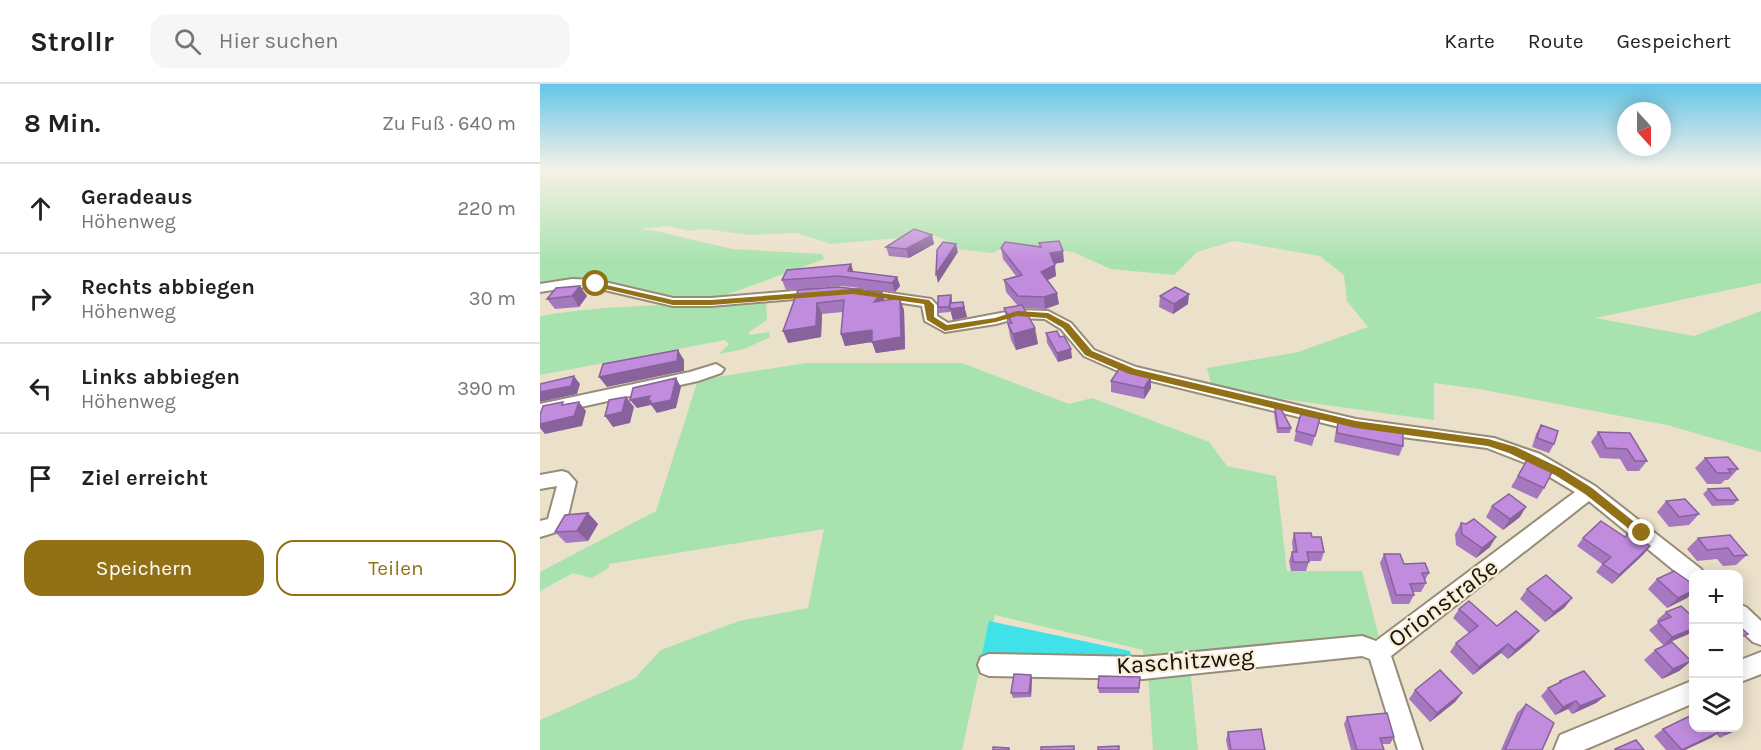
<!DOCTYPE html>
<html lang="de">
<meta charset="utf-8">
<style>
:root{--surface:#fff;--page:#f6f6f6;--text:#222;--muted:#767676;--line:#e0e0e0;--accent:#927016}
body{margin:0;font-family:Karla,sans-serif;background:var(--page);color:var(--text)}
.controls{position:absolute;right:18px;bottom:18px;display:grid;overflow:hidden;border-radius:12px;box-shadow:0 3px 15px #0003}
.controls button{width:54px;height:54px;display:grid;place-items:center;padding:0;border:0;border-bottom:2px solid var(--line);background:var(--surface);color:var(--text);font:30px sans-serif}
.compass{position:absolute;left:1077px;top:18px;width:54px;height:54px;border-radius:50%;background:var(--surface);box-shadow:0 3px 15px #0003;rotate:159deg}
.stop{position:absolute;width:18px;height:18px;margin:-14px;border:4px solid #927016;border-radius:50%;background:#fff}
.stop.end{background:#927016;border-color:#fff;box-shadow:0 2px 6px #0008}
.list{margin:0;padding:0;list-style:none}
h2{display:flex;justify-content:space-between;align-items:center;height:78px;margin:0;padding:0 24px;font-size:26px}
h2 small{font-size:20px;font-weight:400;color:var(--muted)}
.list li{display:grid;grid-template-columns:39px 1fr auto;gap:18px;align-items:center;box-sizing:border-box;height:90px;padding:0 24px;border-top:2px solid var(--line)}
.list b{display:block;font-size:22px;white-space:nowrap}
.list p{margin:0;font-size:20px;white-space:nowrap;color:var(--muted)}
.list em{font-size:20px;font-style:normal;color:var(--muted)}
.actions{display:flex;gap:12px;padding:18px 24px}
.actions a{flex:1;padding:14px 0;border:2px solid var(--accent);border-radius:18px;text-align:center;font-size:21px;color:var(--accent)}
.actions .main{background:var(--accent);color:#fff}
.icon{flex:none;width:33px;height:33px;fill:none;stroke:currentColor;stroke-width:2;stroke-linecap:round;stroke-linejoin:round}
.map{position:relative;flex:none;width:1221px;height:666px;overflow:hidden}
header{display:flex;align-items:center;gap:36px;box-sizing:border-box;height:84px;padding:0 30px;background:var(--surface);border-bottom:2px solid var(--line)}
header strong{font-size:28px}
nav{display:flex;gap:33px;margin-inline-start:auto;font-size:21px}
.search{width:420px;height:54px;background:var(--page);display:flex;align-items:center;gap:15px;box-sizing:border-box;padding:0 21px;border-radius:18px;color:var(--muted);font-size:22px}
main{display:flex}
aside{flex:1;background:var(--surface)}
.map>svg:first-child{display:block}
</style>
<header>
<strong>Strollr</strong>
<div class="search"><svg class="icon" aria-label="search" viewBox="0 0 24 24"><circle cx="10" cy="10" r="6"/><path d="M15 15l6 6"/></svg>Hier suchen</div>
<nav><a>Karte</a><a>Route</a><a>Gespeichert</a></nav>
</header>
<main>
<aside>
<h2>8 Min.<small>Zu Fuß · 640 m</small></h2>
<ul class="list">
<li><svg class="icon" aria-label="ahead" viewBox="0 0 24 24"><path d="M12 20V5M6 11l6-6 6 6"/></svg><div><b>Geradeaus</b><p>Höhenweg</p></div><em>220 m</em></li>
<li><svg class="icon" aria-label="right" viewBox="0 0 24 24"><path d="M7 20v-9h11M14 6l5 5-5 5"/></svg><div><b>Rechts abbiegen</b><p>Höhenweg</p></div><em>30 m</em></li>
<li><svg class="icon" aria-label="left" viewBox="0 0 24 24"><path d="M17 20v-9H6M10 6l-5 5 5 5"/></svg><div><b>Links abbiegen</b><p>Höhenweg</p></div><em>390 m</em></li>
<li><svg class="icon" aria-label="arrive" viewBox="0 0 24 24"><path d="M6 21V4h12l-3 4 3 4H6"/></svg><div><b>Ziel erreicht</b></div></li>
</ul>
<div class="actions"><a class="main">Speichern</a><a>Teilen</a></div>
</aside>
<div class="map">
<svg width="1221" height="666" viewBox="0 0 1221 666">
<rect width="100%" height="100%" fill="#ebe0c9"/>
<path fill="#a8e2ae" d="M0 85H1221V199L1055 234 1154 252 1221 227V368L1127 341 939 305 894 299V336L728 313 671 299 667 284 758 268 828 243 807 217 804 191 780 172 694 157 657 168 634 191 571 185 533 168 472 160 452 169 417 165 406 156 393 151 291 160 256 149 211 151 163 145 150 147 127 142 99 145 116 147 192 165 282 170 284 175 175 215 125 214 60 197 0 201Z
M226 216 227 236 209 248 210 251 229 248 230 253 204 265 179 270 189 260 185 256 0 291V232C74 219 151 222 226 216Z
M266 279H422L529 320 552 314 669 358 687 382 736 392 747 487H822L839 553 603 576V566L455 531 439 588 422 666H0V636L95 594 121 566 199 537 268 524 284 445 69 480V484L51 494 33 489 0 507V488L116 427 158 296Z
M650 583 658 666H613L608 589Z"/>
<path fill="#3ee2e8" d="M449 537 590 567 592 573 441 575Z"/>
<g fill="none" stroke-linecap="round" stroke-linejoin="round">
<g stroke="#978c77" stroke-width="4">
<path id="minor" d="M32 195 56 196 133 214H171L278 205 285 209 278 213 171 222H133L56 204 32 203 0 208V200Z
M322 205 391 215 397 221V232L408 239 477 226 508 227 531 239 554 266 596 283 816 335 954 354 1000 370 1055 402 1161 485 1164 490H1154V500L1147 497 1049 417 851 572 882 666H858L830 575 822 572 603 595 449 592 441 589 438 581 441 573 449 570 603 573 822 552 836 557 1035 408 988 380 947 364 816 347 587 291 544 272 521 245 505 235 478 234 456 240 405 248 385 237 382 222 317 212 315 209 317 206Z
M176 280 184 285 181 289 158 297 0 332V320L150 288Z
M22 387 28 389 36 398 26 440 23 446 0 453V437L8 435 17 402 0 405V391Z
M1198 520 1206 523 1221 537V561L1213 558 1198 544Z
M1221 568V590L1198 599V577Z
M1154 596V619L1044 666H1014L1020 651Z"/>
</g>
<use href="#minor" fill="#fff" fill-rule="evenodd"/>
</g>
<path fill="#a678bf" d="M392 151 394 160 369 174 349 172 346 163Z
M499 159 524 178 514 180 516 192 507 196 519 220 505 225 484 224 498 260 476 266 471 256 464 224 478 222 466 208 464 196 476 192 463 175 461 164 500 163Z
M311 180 313 188 357 193 360 202 355 208 302 202 246 206 242 196Z
M16 204 47 212 39 223 15 225 7 215Z
M258 206 345 217 364 226 365 265 336 269 332 258 305 262 301 250 303 228 282 230 281 253 248 259Z
M411 211 412 219 423 218 427 233 413 236 410 225V228L399 229 398 223Z
M620 212 648 220 633 230 619 223Z
M506 249 532 274 518 278 507 259Z
M571 297 611 304 604 315 571 308Z
M735 324 751 344 750 349H737L734 329Z
M780 334 772 362 754 357 756 347Z
M798 336 863 362 859 372 794 358 796 346Z
M1001 341 1014 360 1009 369 992 363 996 350Z
M1058 348 1090 349 1107 377 1099 387H1087L1080 375 1060 374 1051 358Z
M1165 374 1198 385 1188 396H1185L1181 400H1167L1155 384Z
M987 376 1004 404 997 415 971 403Z
M1168 405 1198 416 1193 421 1172 422 1163 410Z
M1126 417 1159 430 1149 441 1129 443 1117 428Z
M952 422 980 433 963 446 946 433Z
M48 429 58 440 48 457 26 459 15 448Z
M921 439 950 463 936 474 916 461 915 450Z
M754 449 772 453 784 468 781 477H769L766 487H751L749 477 752 468H753L752 458Z
M1085 453 1110 462 1072 500 1056 488 1062 480 1037 462 1043 454Z
M1158 454 1207 471 1196 481 1183 482 1177 475 1157 477 1147 465Z
M844 470 864 480 889 489 885 496 886 499 881 508H873L874 511 869 520H852L840 479Z
M1117 495 1147 514 1127 524 1108 505Z
M987 505 1032 514 1024 524 1005 538 980 515Z
M919 525 957 542 991 556 968 575 961 569 933 591 910 568 916 559 929 549 913 534Z
M1126 528 1151 549 1123 561 1109 546 1119 538 1117 536Z
M1115 566 1151 577 1139 587 1122 595 1104 576Z
M491 591 492 595 491 613 473 614 471 609Z
M600 593 599 609H559L558 604Z
M1020 597 1065 612 1056 619 1032 630 1028 625 1015 631 1001 612 1008 604 1016 601Z
M875 606 922 609 915 618 890 638 869 615Z
M986 620 1002 666H961L977 629Z
M807 633 854 653 850 660H842L844 666H811L804 640Z
M1154 644H1194L1196 646 1180 654 1176 650 1145 666H1126L1114 652 1123 645Z
M688 648 725 666H688L686 656Z"/>
<path fill="#87629b" d="M392 151 394 160 369 174 366 165Z
M416 160 418 168 398 199 396 190Z
M523 167 524 178 512 180 510 169Z
M311 180 314 190 308 187Z
M515 181 516 192 502 199 501 188Z
M357 193 360 202 355 208 352 199Z
M40 202 47 212 39 223 32 212Z
M342 208 346 220 334 218Z
M517 209 519 220 505 225 504 213Z
M649 210 648 220 633 230 634 220Z
M411 211 412 216 410 225 423 218 427 233 413 236 410 225V228L409 223Z
M360 214 364 226 365 265 336 269 332 258 305 262 301 250Z
M277 219 282 230 281 253 248 259 243 247Z
M495 244 498 260 476 266 473 250Z
M531 265 532 274 518 278 517 269Z
M138 266 144 276V287L67 303 59 293Z
M34 292 40 300 37 310 0 318V308Z
M611 293V304L604 315V304Z
M136 294 141 303 136 324 117 329 111 321 97 324 90 316Z
M86 313 94 323 90 339 73 343 65 332Z
M39 318 46 327 42 342 5 350 0 344V340Z
M986 423 980 433 963 446 970 435Z
M48 429 58 440 48 457 37 447Z
M956 453 950 463 936 474 942 464Z
M1110 462 1103 471 1072 500 1079 491Z
M1154 506V508L1147 514 1127 524 1138 514Z
M1032 514 1024 524 1005 538 1014 528Z
M1154 544V547L1151 549 1123 561 1132 553Z
M999 547 991 556 968 575 975 566Z
M968 560 961 569 933 591 939 583Z
M1151 577 1139 587 1122 595 1133 585Z
M491 591 492 595 491 613 489 609Z
M922 609 915 618 890 638 897 629Z
M1065 612 1056 619 1032 630 1040 622Z
M1036 617 1028 625 1015 631 1023 623Z
M1181 647 1171 654 1145 666H1142Z"/>
<path fill="#c18cde" stroke="#87629b" stroke-width="1.5" d="M374 145 392 151 366 165 346 163Z
M519 157 523 167 510 169 515 181 501 188 517 209 504 213 478 212 464 196 482 191 461 164 465 158 501 163 499 159Z
M403 158 416 160 396 190 397 166Z
M311 180 308 187 357 193 352 199 298 192 242 196 247 186Z
M40 202 32 212 7 215 16 204Z
M298 203 342 208 334 218 360 214 361 253 332 258V246L301 250 304 216 277 219 276 242 243 247 258 206Z
M635 203 649 210 634 220 620 212Z
M411 211 409 223H398V212Z
M423 218 424 223 410 225V219Z
M482 221 495 244 473 250 468 240 472 239 464 224Z
M517 247 520 253 524 252 531 265 517 269 506 249Z
M138 266 137 277 59 293 63 280Z
M579 285 611 293 604 304 571 297Z
M34 292 31 302 0 308V300Z
M136 294 131 316 111 320V317H108L110 312 90 316 93 304Z
M86 313 82 328 65 332 69 316Z
M23 318 22 321 39 318 34 332 0 340V331L3 322Z
M735 324 741 325 751 344H738Z
M761 330 780 334 775 352 756 347Z
M798 336 863 349V362L797 349Z
M1001 341 1018 347 1014 360 997 354Z
M1058 348 1090 349 1107 377H1095L1087 365 1066 364Z
M1188 373 1198 385H1188L1191 389H1177L1165 374Z
M987 376 1012 388 1004 404 978 392Z
M1189 404 1198 416H1177L1168 405Z
M969 410 986 423 970 435 952 422Z
M1145 415 1159 430 1139 433 1126 417Z
M48 429 37 447 15 448 25 431Z
M934 435 956 453 942 464 922 450 921 439 926 440Z
M1061 437 1085 453 1090 448 1110 462 1079 491 1063 480 1071 473 1043 454Z
M754 449H771L772 453H781L784 468H767L769 478H753L752 468H757Z
M1190 451 1207 471 1194 472 1188 464 1167 466 1158 454Z
M844 470H860L864 480 885 479 889 489H882L886 499 870 500 874 511H856Z
M1134 487 1154 501V506L1138 514 1117 495Z
M1006 491 1032 514 1014 528 987 505Z
M929 517 957 542 976 527 999 547 975 566 968 560 939 583 916 559 938 542 919 525Z
M1141 522 1154 534V544L1132 553 1118 538 1131 533 1126 528Z
M1198 541 1208 550 1198 554Z
M1132 558 1151 577 1133 585 1115 566Z
M900 586 922 609 897 629 875 606Z
M1044 587 1065 612 1040 622 1036 617 1023 623 1008 604 1021 598 1020 597Z
M474 590 491 591 489 609H471Z
M559 592 600 593 599 604H558Z
M986 620 1014 639 1002 666H965Z
M847 629 854 653 840 654 844 666H817L807 633Z
M1154 630V644H1178L1181 647 1142 666 1123 645Z
M1180 644H1194L1196 646 1186 650Z
M721 645 725 666H691L688 648Z
M1096 656 1104 666H1076L1075 665Z
M534 662V666H501V663Z
M579 662V666H558V663Z
M453 663 469 664V666H453Z"/>
<linearGradient id="sky" x2="0" y2="1"><stop stop-color="#64c6e8"/><stop offset="0.48" stop-color="#f6f1e7"/><stop offset="1" stop-color="#f6f1e7" stop-opacity="0"/></linearGradient>
<rect width="1221" height="178" fill="url(#sky)"/>
<path fill="#927016" d="M53 198 133 216H171L313 205 389 216 394 221V233L407 241 455 234 477 227 508 229 529 240 552 267 595 285 816 337 948 355 976 363 1022 385 1052 404 1108 449 1107 452H1098L1045 410 1015 391 969 369 948 362 816 344 589 290 545 271 523 244 506 234 477 232 456 238 405 247 387 236 384 220 313 210 171 221H133L53 202Z"/>
<g text-anchor="middle" dominant-baseline="central" stroke-width="4.5" stroke-linejoin="round" paint-order="stroke">
<g font-size="24" fill="#17130b" stroke="#f9edd6">
<text transform="translate(903 519) rotate(-37)">Orionstraße</text>
<text transform="translate(645 577) rotate(-4)">Kaschitzweg</text>
</g>
</g>
</svg>
<div class="controls">
<button>+</button>
<button>−</button>
<button><svg class="icon" aria-label="layers" viewBox="0 0 24 24"><path d="M12 4l9 5-9 5-9-5zM3 14l9 5 9-5"/></svg></button>
</div>
<svg class="compass" viewBox="-18 -18 36 36"><path d="M0-13l5 13h-10z" fill="#e53935"/><path d="M0 13l5-13h-10z" fill="#767676"/></svg>
<div class="stop" style="left:56px;top:200px"></div>
<div class="stop end" style="left:1102px;top:449px"></div>
</div>
</main>
